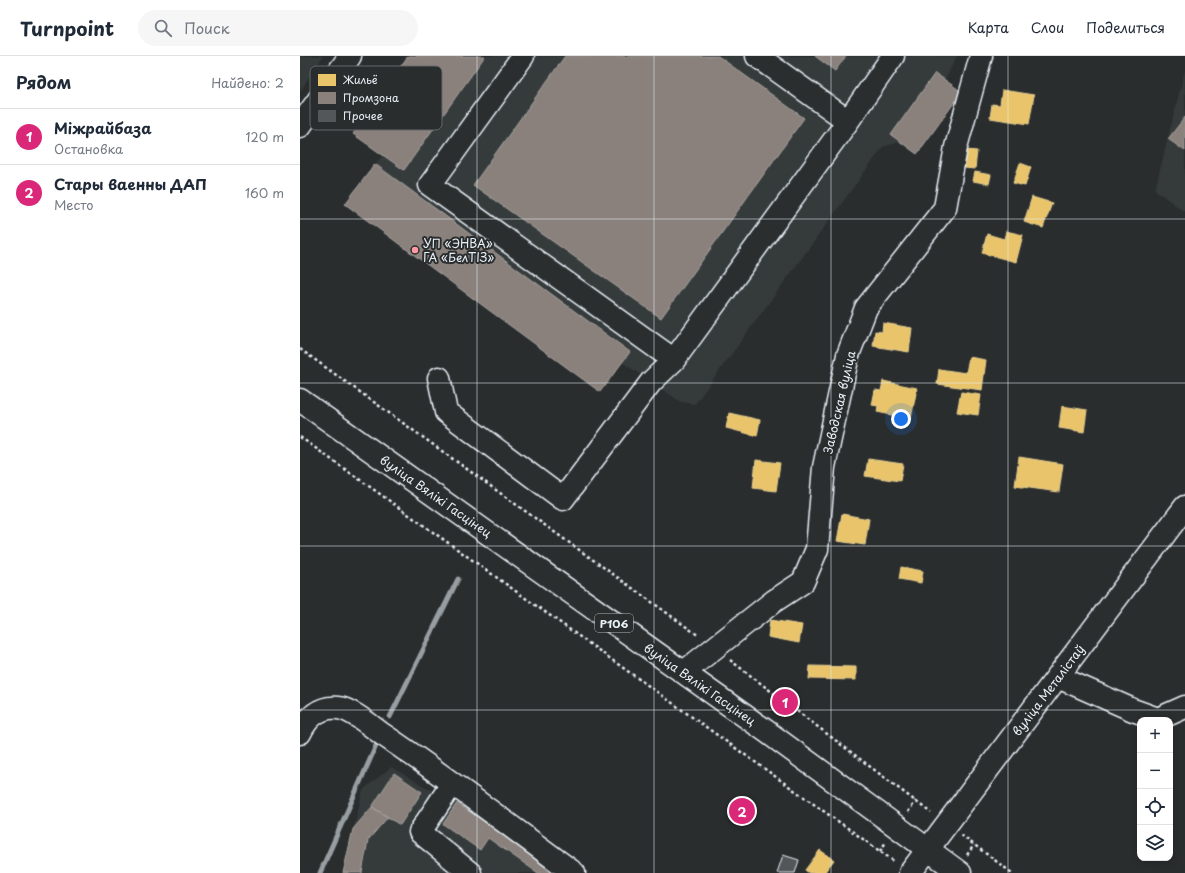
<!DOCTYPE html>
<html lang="ru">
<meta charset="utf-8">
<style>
:root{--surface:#fff;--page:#f6f6f7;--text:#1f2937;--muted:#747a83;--line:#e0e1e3;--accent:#db2777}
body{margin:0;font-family:"Playpen Sans",sans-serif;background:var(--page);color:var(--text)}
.controls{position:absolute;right:12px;bottom:12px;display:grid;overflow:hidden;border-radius:8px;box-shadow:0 2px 6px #0003}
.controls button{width:36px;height:36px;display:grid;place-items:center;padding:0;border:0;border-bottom:1px solid var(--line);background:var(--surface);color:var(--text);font:20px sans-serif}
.you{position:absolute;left:601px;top:363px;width:14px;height:14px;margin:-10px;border:3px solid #fff;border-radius:50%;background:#1a73e8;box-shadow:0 0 0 6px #1a73e833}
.badge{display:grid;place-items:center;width:26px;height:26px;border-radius:50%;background:var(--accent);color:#fff;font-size:13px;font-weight:700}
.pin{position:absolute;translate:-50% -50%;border:2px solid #fff;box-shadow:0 1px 4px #0006}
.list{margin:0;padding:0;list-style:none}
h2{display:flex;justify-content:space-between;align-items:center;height:52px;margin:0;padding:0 16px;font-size:17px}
h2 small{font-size:13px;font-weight:400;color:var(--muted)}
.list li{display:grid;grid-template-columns:26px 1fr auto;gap:12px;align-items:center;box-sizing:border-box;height:56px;padding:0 16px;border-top:1px solid var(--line)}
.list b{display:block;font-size:15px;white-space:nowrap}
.list p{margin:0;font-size:13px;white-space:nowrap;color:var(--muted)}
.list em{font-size:13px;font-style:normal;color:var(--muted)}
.icon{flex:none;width:22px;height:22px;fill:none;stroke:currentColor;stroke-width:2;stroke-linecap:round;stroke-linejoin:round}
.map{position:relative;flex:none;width:885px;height:817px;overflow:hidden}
header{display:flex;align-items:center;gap:24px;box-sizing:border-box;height:56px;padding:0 20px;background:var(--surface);border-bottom:1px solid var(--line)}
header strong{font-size:19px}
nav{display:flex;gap:22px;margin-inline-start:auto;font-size:14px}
.search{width:280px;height:36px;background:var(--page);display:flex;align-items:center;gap:10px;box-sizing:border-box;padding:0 14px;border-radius:22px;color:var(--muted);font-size:15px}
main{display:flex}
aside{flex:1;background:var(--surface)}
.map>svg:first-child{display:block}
</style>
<header>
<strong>Turnpoint</strong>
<div class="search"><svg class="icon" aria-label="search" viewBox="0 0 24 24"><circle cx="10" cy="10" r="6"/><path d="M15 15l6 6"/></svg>Поиск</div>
<nav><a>Карта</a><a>Слои</a><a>Поделиться</a></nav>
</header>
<main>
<aside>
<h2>Рядом<small>Найдено: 2</small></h2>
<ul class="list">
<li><span class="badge">1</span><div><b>Міжрайбаза</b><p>Остановка</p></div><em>120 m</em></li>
<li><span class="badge">2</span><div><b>Стары ваенны ДАП</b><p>Место</p></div><em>160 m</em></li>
</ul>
</aside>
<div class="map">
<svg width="885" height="817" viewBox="0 0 885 817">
<rect width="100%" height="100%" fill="#2a2d2e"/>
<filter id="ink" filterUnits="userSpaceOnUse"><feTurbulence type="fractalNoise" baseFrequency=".025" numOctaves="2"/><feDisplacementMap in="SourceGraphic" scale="8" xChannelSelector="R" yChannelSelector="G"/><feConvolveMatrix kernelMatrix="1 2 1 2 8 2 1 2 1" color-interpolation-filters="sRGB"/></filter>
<g filter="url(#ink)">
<path fill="#363a3b" d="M0 0H23L0 35Z
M108 0H657L645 24 662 36 617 98 600 86 583 91 395 348 381 346 322 306 300 336 45 148 75 108 83 100 53 78Z
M885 14V156L855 134Z
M91 711 143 741 157 747 258 817H43L63 734Z"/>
<path fill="#e9c46a" stroke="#e9d295" d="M702 34 734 39 729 68 690 62 692 48 700 49Z
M666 94 677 95 675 113 664 112Z
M720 107 731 111 725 130 713 127Z
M675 116 691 119 689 128 673 125Z
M732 141 752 147 743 172 724 166Z
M706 175 723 179 716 206 682 197 687 178 704 183Z
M583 267 612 272 609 296 573 290 575 275 582 276Z
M669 301 686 304 682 334 637 328 639 313 666 317Z
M583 325 617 332 611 363 577 356 578 350 572 349 575 334 581 335Z
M661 336 681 339 678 359 657 356Z
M762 350 787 354 784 376 759 372Z
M429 357 460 364 457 380 426 372Z
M719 401 763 408 759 436 715 430Z
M568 403 603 408 600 425 565 420Z
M456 404 480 407 476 435 453 432Z
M542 458 569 463 565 489 537 485Z
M601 511 623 515 621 527 599 523Z
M470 564 502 569 499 587 468 581Z
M510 610 556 611V624L509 623Z
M520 794 534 804 524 817H509L505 814Z"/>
<path fill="#8a817c" stroke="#a6a3a1" d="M108 0H185L104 114 53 78Z
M265 0H418L504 62 361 262 173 129Z
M515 0H546L535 15Z
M635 17 662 36 617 98 591 79Z
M885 61V95L868 83Z
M75 108 330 296 300 336 45 148Z
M94 717 122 736 100 769 72 751Z
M157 747 258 817H238L188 782 180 794 143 768Z
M72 751 88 761 68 784 62 817H43L53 773Z"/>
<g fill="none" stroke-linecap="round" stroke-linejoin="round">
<path stroke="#989fa3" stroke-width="5" d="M90 661 158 523
M20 817 79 683"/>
</g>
<path fill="#535759" stroke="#e8f1f8" d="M483 799 499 804 495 817H477Z"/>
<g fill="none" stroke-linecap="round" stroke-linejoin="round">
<g stroke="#e8f1f8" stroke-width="25">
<path id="minor" d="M223 0 130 129 374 304
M548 65 593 0
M0 70 50 0
M139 322 146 356 263 443 351 326 374 304 548 65 457 0
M384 616 474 545 503 526 517 493 524 411 548 299 566 252 645 152 656 91 681 0
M758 621 833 654 858 663 885 651
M0 677C7 662 20 650 38 652 52 653 73 672 85 680 149 723 211 771 274 817
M152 728 120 776 170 817
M610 817 885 451"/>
</g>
<g stroke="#e8f1f8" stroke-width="25">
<path id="major" d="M0 344 466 675 660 817"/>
</g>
<path stroke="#e8f1f8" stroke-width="2.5" stroke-dasharray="3 3" stroke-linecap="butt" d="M0 293 399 580
M0 381 595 806
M430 604 631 757
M608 756 616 745
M661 779 712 817
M580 795 586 786
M667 799 674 789"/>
<use href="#minor" stroke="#2a2d2e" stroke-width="22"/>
<use href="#major" stroke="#2a2d2e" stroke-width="22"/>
</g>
</g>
<path fill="none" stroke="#e8f1f8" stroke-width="1" stroke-opacity="0.55" d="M177 0V817M354 0V817M531 0V817M708 0V817M0 163H885M0 327H885M0 490H885M0 654H885"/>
<circle fill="#ff9aa2" stroke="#2a2d2e" stroke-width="1.5" cx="115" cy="194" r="4"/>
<g text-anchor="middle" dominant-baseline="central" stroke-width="4" stroke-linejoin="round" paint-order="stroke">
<rect fill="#2a2d2e" stroke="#afb6bb" stroke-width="1" x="295" y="558" width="38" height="18" rx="3"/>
<g font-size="11" font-weight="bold" fill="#e8f1f8">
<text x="314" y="567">Р106</text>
</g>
<g font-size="12" fill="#e8f1f8" stroke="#2a2d2e" text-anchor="start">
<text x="123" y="187">УП «ЭНВА»<tspan x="123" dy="14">ГА «БелТІЗ»</tspan></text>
</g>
<g font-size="12" fill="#e8f1f8" stroke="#2a2d2e">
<text transform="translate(539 346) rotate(-77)">Заводская вуліца</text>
<text transform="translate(136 440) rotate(35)">вуліца Вялікі Гасцінец</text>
<text transform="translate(400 628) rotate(35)">вуліца Вялікі Гасцінец</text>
<text transform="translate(748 634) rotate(-53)">вуліца Металістаў</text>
</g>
</g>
<rect x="10" y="10" width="132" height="64" rx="6" fill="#2a2d2e" stroke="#63686b" stroke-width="1"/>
<rect x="18" y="18" width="18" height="12" fill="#e9c46a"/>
<rect x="18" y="36" width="18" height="12" fill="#8a817c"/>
<rect x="18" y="54" width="18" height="12" fill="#535759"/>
<g font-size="11" fill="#e8f1f8">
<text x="43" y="28">Жильё</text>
<text x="43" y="46">Промзона</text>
<text x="43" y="64">Прочее</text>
</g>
</svg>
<div class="controls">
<button>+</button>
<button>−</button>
<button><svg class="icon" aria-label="locate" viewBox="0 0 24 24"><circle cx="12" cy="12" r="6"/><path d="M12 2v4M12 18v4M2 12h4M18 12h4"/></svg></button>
<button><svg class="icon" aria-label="layers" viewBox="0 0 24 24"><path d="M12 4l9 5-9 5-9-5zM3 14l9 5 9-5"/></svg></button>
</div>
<div class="you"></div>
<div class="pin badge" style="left:485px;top:646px">1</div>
<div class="pin badge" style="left:442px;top:755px">2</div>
</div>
</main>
